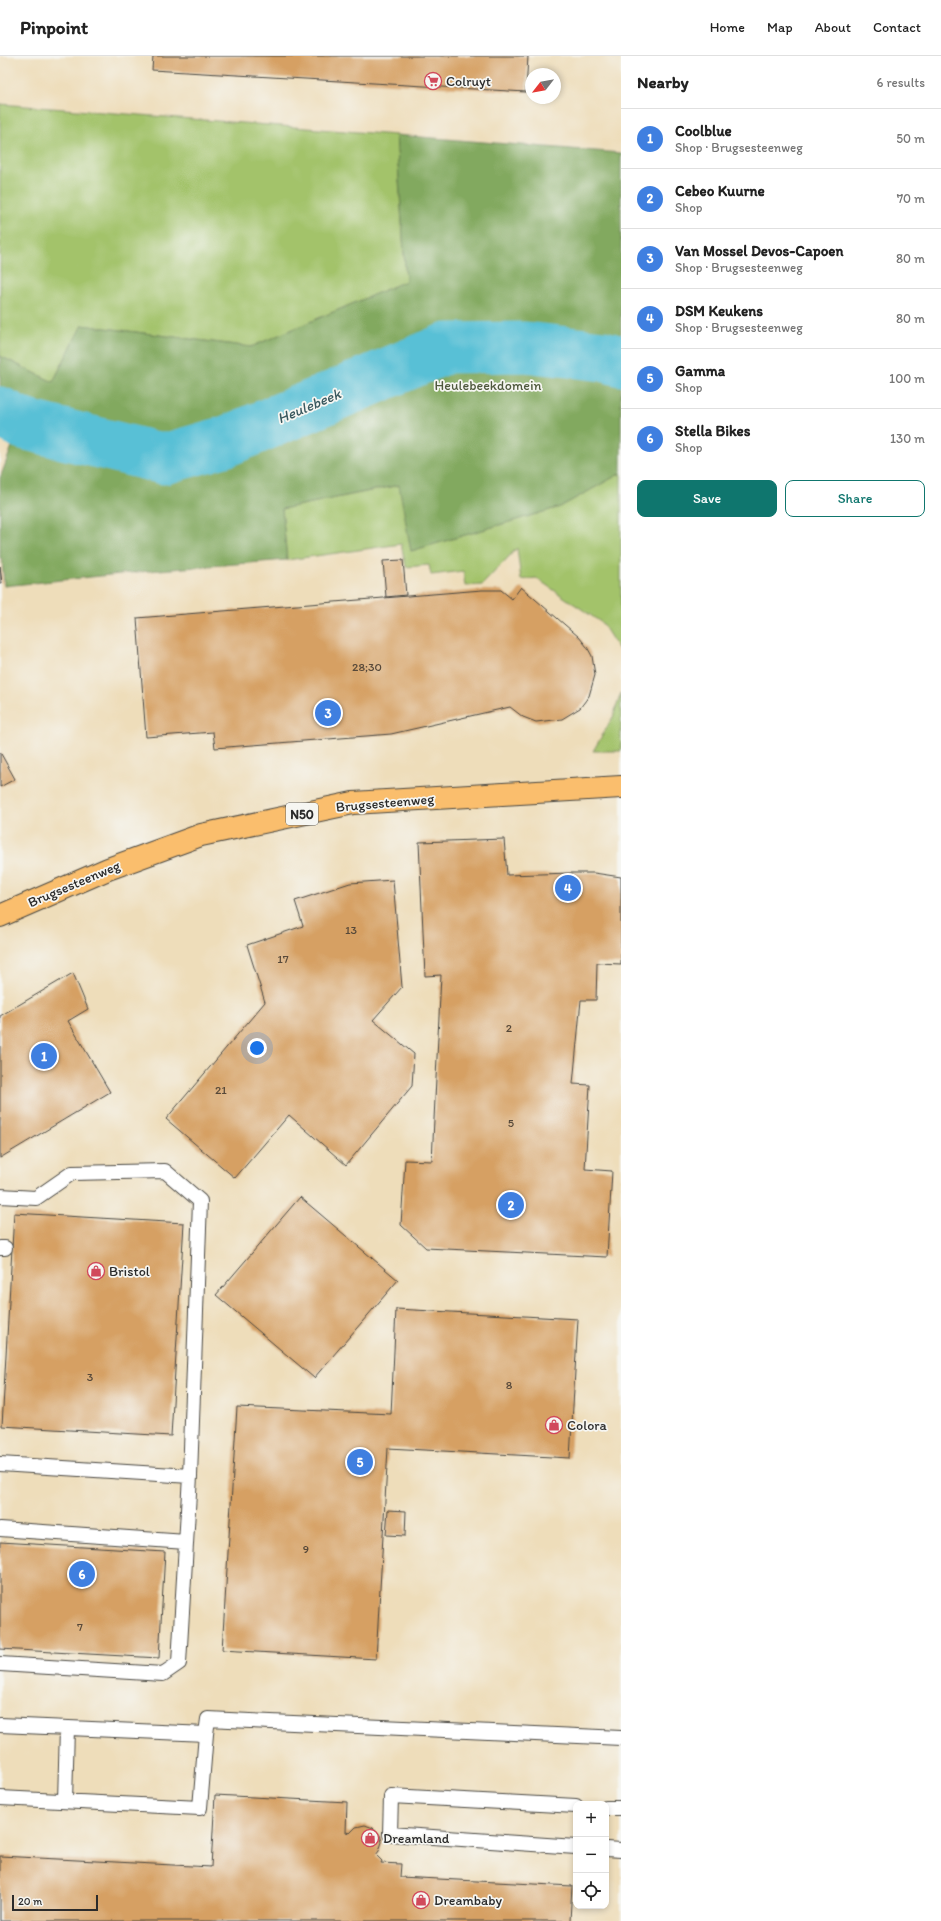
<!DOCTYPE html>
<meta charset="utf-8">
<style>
:root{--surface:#fff;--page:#f2f2f2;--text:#222;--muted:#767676;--line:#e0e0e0;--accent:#0f766e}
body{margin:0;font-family:Itim,sans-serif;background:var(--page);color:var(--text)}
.controls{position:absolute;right:12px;bottom:12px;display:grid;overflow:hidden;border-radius:8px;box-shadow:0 2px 6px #0003}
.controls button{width:36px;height:36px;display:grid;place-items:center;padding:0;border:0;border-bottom:1px solid var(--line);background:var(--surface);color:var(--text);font:20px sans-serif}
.compass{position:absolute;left:525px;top:12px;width:36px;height:36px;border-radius:50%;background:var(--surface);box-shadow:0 2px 6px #0003;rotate:239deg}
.scale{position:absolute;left:12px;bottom:10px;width:86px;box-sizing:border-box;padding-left:4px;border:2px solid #2b2b2b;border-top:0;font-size:11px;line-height:14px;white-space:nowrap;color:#2b2b2b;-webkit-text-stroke:3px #f6f6f2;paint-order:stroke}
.you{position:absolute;left:257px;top:992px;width:14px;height:14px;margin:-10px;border:3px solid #fff;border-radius:50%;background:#1a73e8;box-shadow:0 0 0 6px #1a73e833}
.badge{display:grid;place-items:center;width:26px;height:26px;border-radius:50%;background:var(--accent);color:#fff;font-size:13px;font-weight:700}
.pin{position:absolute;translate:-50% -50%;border:2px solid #fff;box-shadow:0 1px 4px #0006}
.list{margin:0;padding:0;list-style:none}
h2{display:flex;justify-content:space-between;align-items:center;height:52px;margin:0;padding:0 16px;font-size:17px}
h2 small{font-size:13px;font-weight:400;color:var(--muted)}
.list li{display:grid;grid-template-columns:26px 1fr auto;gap:12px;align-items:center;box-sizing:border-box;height:60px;padding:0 16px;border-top:1px solid var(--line)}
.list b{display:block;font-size:15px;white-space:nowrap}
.list p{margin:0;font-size:13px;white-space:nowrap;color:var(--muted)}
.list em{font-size:13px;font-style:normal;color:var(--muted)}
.actions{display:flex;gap:8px;padding:12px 16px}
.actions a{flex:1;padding:9px 0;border:1px solid var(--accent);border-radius:8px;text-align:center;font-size:14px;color:var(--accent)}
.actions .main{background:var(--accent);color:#fff}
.icon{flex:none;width:22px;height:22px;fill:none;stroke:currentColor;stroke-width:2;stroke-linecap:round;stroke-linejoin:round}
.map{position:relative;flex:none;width:621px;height:1865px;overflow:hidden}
header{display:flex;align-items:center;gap:24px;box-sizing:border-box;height:56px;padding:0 20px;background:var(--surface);border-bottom:1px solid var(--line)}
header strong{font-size:19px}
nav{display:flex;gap:22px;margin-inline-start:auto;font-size:14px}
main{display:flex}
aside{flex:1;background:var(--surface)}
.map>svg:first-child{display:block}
</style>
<header>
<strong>Pinpoint</strong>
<nav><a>Home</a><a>Map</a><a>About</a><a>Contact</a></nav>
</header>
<main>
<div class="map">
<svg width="621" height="1865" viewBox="0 0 621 1865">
<rect width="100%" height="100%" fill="#f6f6f2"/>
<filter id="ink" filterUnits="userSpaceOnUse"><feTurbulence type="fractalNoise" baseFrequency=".025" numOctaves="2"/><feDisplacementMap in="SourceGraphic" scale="8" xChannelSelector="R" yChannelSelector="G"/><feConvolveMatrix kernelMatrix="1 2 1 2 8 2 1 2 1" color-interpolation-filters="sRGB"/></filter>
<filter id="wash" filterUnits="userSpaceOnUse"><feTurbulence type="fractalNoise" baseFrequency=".012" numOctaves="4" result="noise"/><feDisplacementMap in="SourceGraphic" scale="16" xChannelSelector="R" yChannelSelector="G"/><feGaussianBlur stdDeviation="0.9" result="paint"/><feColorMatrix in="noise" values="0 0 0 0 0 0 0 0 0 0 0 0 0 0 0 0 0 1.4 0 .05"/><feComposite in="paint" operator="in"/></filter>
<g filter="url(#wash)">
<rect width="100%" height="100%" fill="#eeddba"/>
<path fill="#a3c36b" stroke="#67774b" d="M0 48 396 79 406 225 251 291 82 269 53 326 0 300Z
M621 417V597L602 567 536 522 521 524 517 492 482 529 465 530 463 515 431 519 429 509 406 511 401 488 287 504 282 453 400 429 411 495 560 451Z
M621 637V695H593L613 661Z"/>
<path fill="#82a95f" stroke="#566a45" d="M396 79 621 97V417L560 451 411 495 399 429 282 453 287 504 159 514 4 530 2 503 0 502V422L20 369 0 355V300L53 326 82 269 251 291 406 225Z"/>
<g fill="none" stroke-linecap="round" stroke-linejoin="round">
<path stroke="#59c0d6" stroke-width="51" d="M0 356 23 368 164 403 227 385 447 292 525 291 603 300 621 305"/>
</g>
<g id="blocks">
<path fill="#d6a064" d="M153 0H528L526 36 152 14Z
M403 504 406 539 386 541 383 505Z
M0 510 2 527H0Z
M521 531 579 581 587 591 592 600 595 619 589 640 580 652 562 663 536 666 523 661 510 651 391 678 215 692 213 676 146 681 137 562 482 534H501L512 543Z
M0 696 15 723 0 731Z
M504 783 507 819 572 817H594L621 821V908L597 907 596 944H581L573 1028 590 1029 585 1113 612 1115 607 1201 426 1192 401 1169 405 1104 432 1105 441 919 425 920 419 786Z
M393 824 402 931 373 964 414 998 412 1030 346 1109 289 1059 235 1122 166 1063 265 946 247 889 303 870 295 845 350 827Z
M73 917 88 953 68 965 110 1036 0 1102V960Z
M300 1141 398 1224 314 1322 216 1239Z
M14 1157 184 1167 171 1380 2 1370Z
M396 1253 578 1263 570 1402 388 1392 376 1603 222 1594 237 1351 391 1358Z
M388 1454 406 1455 405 1480 386 1479Z
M0 1486 165 1496 159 1602 0 1593Z
M215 1739 347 1746 346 1776 350 1777 356 1771 365 1769 373 1772 380 1779 382 1786 379 1795 376 1799 382 1805 381 1807 401 1808 400 1821 572 1830 570 1865H0V1800L211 1811Z"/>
</g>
</g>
<g filter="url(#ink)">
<use href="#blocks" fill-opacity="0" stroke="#484640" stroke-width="1"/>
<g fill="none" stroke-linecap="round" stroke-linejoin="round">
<g stroke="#484640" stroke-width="16">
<path id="lane" d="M0 1140 36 1142 72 1117 165 1115 200 1145 190 1420 179 1607 163 1618 0 1608
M0 1192H5
M0 1408 190 1420
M0 1473 186 1486
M0 1669 206 1678 200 1752 0 1742
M206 1678 208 1663 621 1682
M65 1745 67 1672
M576 1750 391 1740 390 1778 576 1791
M606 1752H621
M606 1793 621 1794"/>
</g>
<g stroke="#484640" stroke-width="24">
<path id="primary" d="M0 860 108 813 201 779 353 747 621 731"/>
</g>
<use href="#lane" stroke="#fff" stroke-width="14"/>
<use href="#primary" stroke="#fabe6d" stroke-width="22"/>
</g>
</g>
<defs>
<g id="supermarket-ring" transform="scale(0.9)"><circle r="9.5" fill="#f6f6f2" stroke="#d1495b" stroke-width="1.5"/><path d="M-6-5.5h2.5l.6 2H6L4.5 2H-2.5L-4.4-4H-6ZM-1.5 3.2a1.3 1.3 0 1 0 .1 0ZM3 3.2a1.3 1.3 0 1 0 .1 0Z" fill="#d1495b"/></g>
<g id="shop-ring" transform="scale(0.9)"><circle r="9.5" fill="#f6f6f2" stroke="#d1495b" stroke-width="1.5"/><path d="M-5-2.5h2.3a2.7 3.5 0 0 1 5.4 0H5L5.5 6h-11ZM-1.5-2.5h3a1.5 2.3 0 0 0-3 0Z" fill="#d1495b"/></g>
</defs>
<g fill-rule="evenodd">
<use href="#supermarket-ring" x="433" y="25"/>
<use href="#shop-ring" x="96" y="1215"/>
<use href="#shop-ring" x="554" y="1369"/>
<use href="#shop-ring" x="370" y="1782"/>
<use href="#shop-ring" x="421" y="1844"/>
</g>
<g text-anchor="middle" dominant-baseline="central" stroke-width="3.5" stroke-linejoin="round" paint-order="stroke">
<g font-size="12" fill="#564839">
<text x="367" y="611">28;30</text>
<text x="351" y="874">13</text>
<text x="283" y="903">17</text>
<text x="509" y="972">2</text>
<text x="221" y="1034">21</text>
<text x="511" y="1067">5</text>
<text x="90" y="1321">3</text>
<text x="509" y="1329">8</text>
<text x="306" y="1493">9</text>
<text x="80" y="1571">7</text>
</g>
<rect fill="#f6f6f2" stroke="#686867" stroke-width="1" x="286" y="747" width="32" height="22" rx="3"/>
<g font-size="13" font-weight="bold" fill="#2b2b2b">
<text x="302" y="758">N50</text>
</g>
<g font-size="14" fill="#2b2b2b" stroke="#f6f6f2" text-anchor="start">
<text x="446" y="25">Colruyt</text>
<text x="109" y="1215">Bristol</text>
<text x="567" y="1369">Colora</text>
<text x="383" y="1782">Dreamland</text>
<text x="434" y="1844">Dreambaby</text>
</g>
<g font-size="14" fill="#4f593e" stroke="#f6f6f2">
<text x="488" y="329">Heulebeekdomein</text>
</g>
<g font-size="14" fill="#2b2b2b" stroke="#f6f6f2">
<text transform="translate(385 747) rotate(-5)">Brugsesteenweg</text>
<text transform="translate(74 828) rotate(-23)">Brugsesteenweg</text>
</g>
<g font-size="15" font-style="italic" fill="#39585e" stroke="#f6f6f2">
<text transform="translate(309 350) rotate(-23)">Heulebeek</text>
</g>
</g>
</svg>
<div class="controls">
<button>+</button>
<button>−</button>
<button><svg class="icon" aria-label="locate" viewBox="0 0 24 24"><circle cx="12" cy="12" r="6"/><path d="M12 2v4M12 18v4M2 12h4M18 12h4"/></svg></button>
</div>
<svg class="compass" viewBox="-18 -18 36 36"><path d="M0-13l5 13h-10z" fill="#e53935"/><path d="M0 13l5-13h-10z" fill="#767676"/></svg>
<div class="scale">20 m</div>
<div class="you"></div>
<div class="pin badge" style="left:44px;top:1000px;background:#3f7fe0">1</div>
<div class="pin badge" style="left:511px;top:1149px;background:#3f7fe0">2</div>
<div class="pin badge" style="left:328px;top:657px;background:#3f7fe0">3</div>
<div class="pin badge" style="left:568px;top:832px;background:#3f7fe0">4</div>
<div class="pin badge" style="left:360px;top:1406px;background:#3f7fe0">5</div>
<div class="pin badge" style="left:82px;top:1518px;background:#3f7fe0">6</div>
</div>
<aside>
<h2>Nearby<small>6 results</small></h2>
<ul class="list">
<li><span class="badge" style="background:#3f7fe0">1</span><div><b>Coolblue</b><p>Shop · Brugsesteenweg</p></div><em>50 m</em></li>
<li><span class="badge" style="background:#3f7fe0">2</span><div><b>Cebeo Kuurne</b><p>Shop</p></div><em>70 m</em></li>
<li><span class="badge" style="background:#3f7fe0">3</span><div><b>Van Mossel Devos-Capoen</b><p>Shop · Brugsesteenweg</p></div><em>80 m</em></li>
<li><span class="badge" style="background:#3f7fe0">4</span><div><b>DSM Keukens</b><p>Shop · Brugsesteenweg</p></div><em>80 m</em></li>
<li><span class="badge" style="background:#3f7fe0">5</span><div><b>Gamma</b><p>Shop</p></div><em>100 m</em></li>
<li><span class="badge" style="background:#3f7fe0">6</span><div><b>Stella Bikes</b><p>Shop</p></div><em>130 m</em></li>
</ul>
<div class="actions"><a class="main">Save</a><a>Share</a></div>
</aside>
</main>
